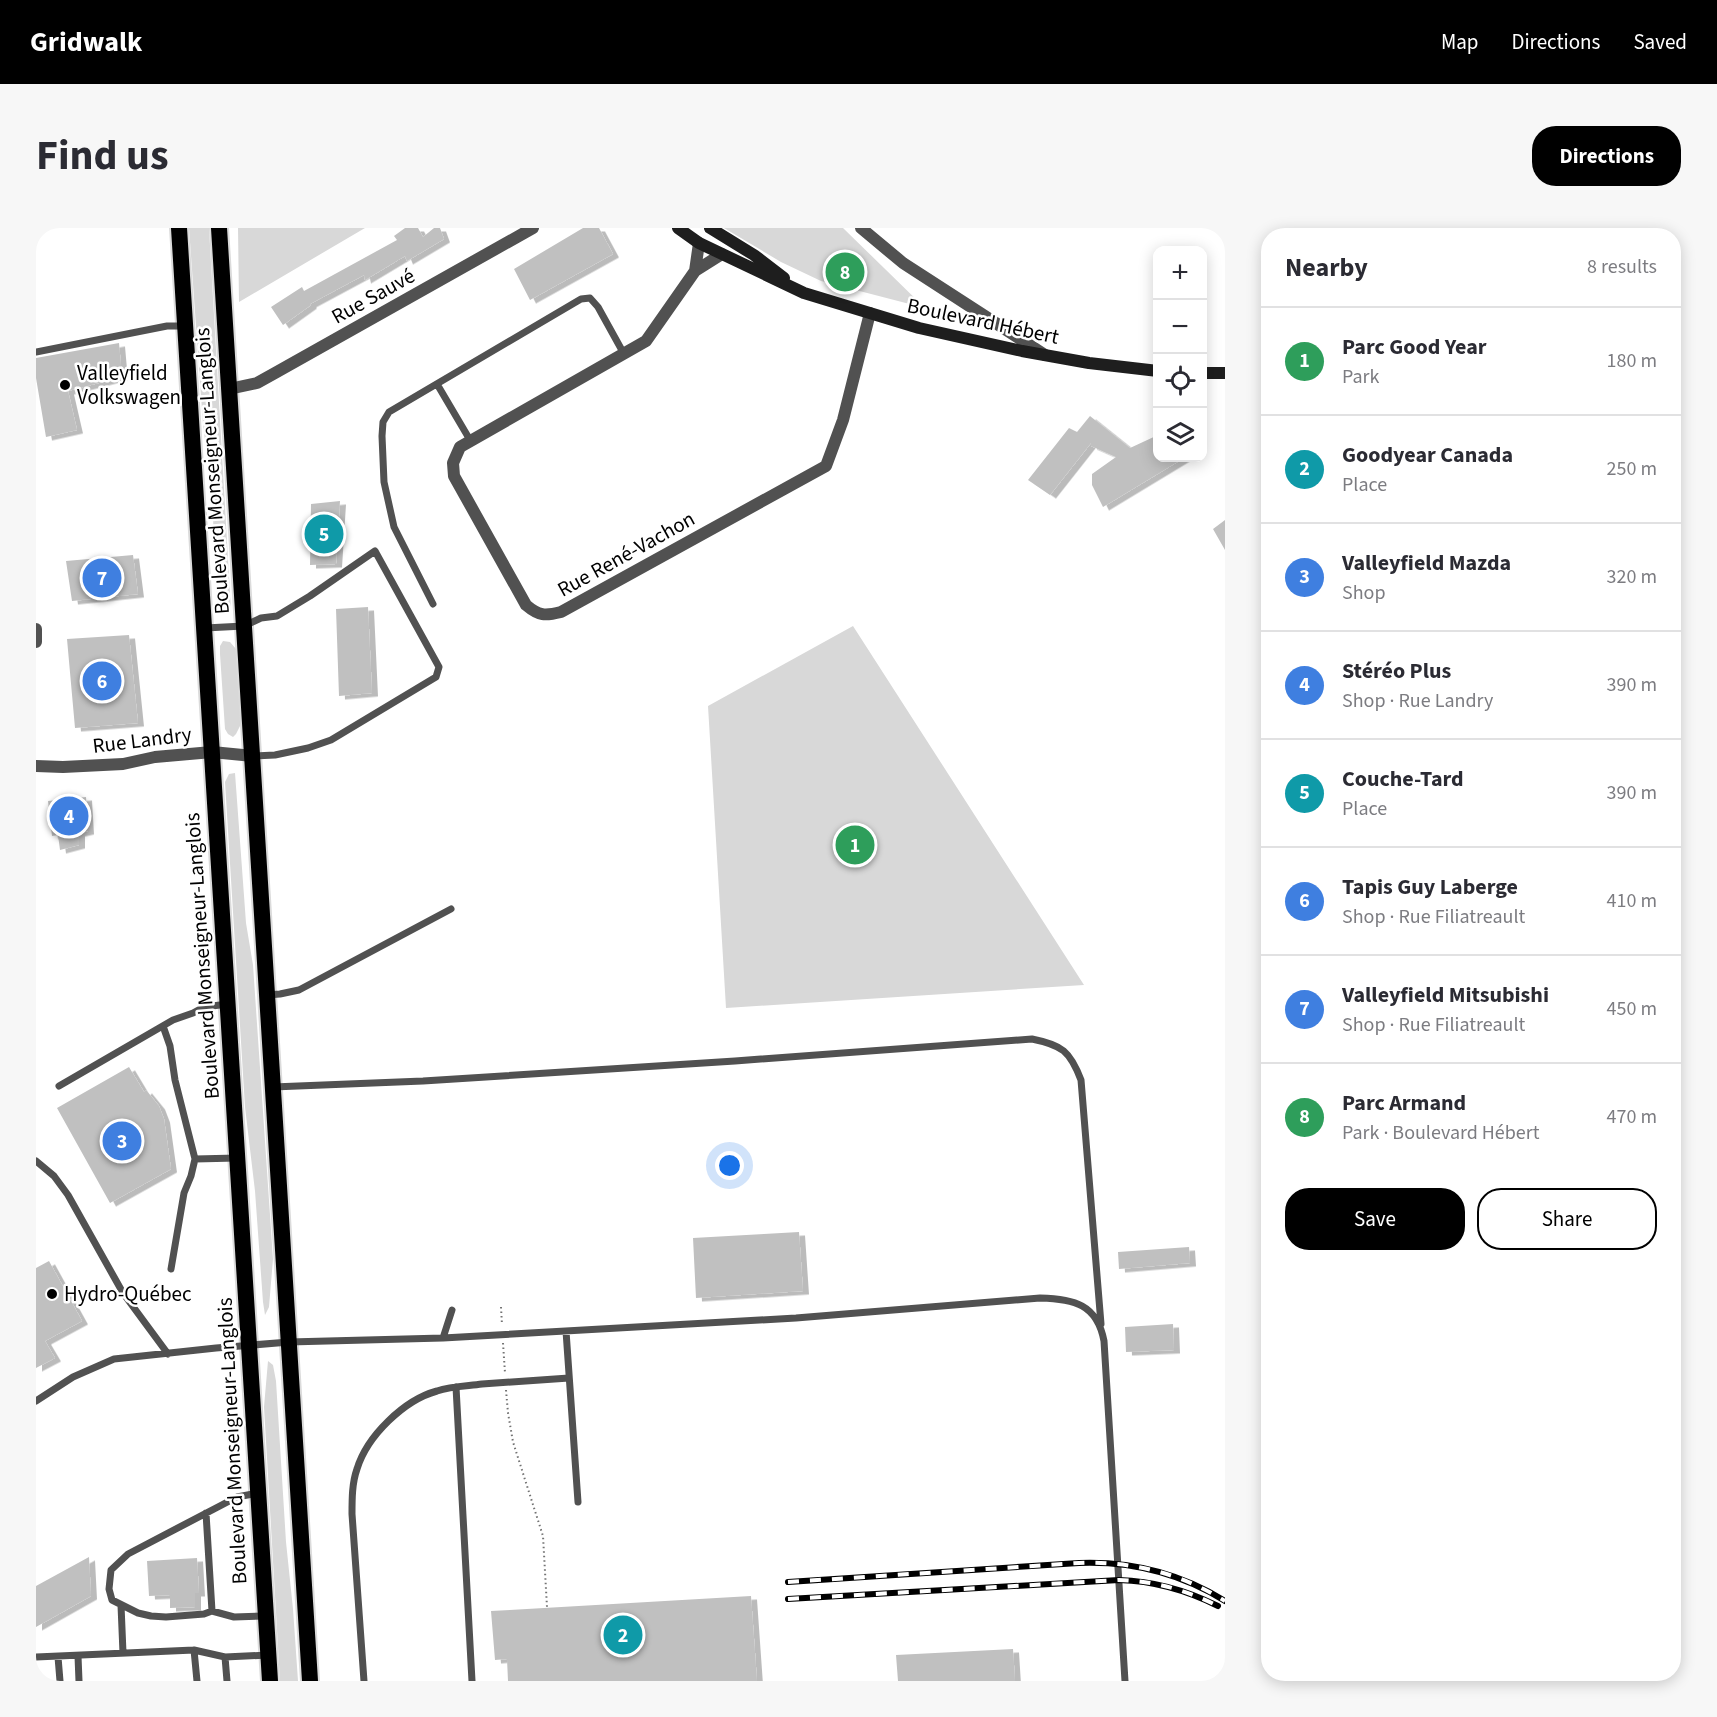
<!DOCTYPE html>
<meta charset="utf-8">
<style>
:root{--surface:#fff;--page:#f7f7f7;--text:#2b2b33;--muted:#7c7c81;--line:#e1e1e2;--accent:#000}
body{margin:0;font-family:"Source Sans 3",sans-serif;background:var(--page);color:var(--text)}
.controls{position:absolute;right:18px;top:18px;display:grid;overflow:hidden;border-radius:12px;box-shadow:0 3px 15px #0003}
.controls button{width:54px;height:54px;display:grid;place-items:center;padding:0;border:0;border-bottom:2px solid var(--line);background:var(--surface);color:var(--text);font:30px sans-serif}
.you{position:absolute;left:694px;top:938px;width:21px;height:21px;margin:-15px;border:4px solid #fff;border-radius:50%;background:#1a73e8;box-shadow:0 0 0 9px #1a73e833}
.badge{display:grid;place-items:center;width:39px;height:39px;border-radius:50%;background:var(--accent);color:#fff;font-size:20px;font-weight:700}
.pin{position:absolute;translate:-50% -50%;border:3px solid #fff;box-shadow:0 2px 6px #0006}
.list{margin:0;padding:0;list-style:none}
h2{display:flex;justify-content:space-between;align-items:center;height:78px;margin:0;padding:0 24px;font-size:26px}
h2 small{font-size:20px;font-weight:400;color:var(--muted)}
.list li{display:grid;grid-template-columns:39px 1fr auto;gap:18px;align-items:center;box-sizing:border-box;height:108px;padding:0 24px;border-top:2px solid var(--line)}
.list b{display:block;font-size:22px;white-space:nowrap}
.list p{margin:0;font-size:20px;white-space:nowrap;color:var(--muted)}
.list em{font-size:20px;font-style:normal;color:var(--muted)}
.actions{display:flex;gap:12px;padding:18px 24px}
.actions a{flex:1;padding:14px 0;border:2px solid var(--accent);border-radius:24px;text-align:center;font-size:21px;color:var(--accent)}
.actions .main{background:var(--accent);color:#fff}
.icon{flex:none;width:33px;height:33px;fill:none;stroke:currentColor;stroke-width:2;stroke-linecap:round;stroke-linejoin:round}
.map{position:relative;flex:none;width:1189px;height:1453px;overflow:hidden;border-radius:24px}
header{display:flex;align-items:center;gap:36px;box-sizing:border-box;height:84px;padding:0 30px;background:var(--accent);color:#fff}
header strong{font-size:28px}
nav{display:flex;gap:33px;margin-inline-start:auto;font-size:21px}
.intro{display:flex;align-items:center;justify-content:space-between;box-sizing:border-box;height:144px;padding:0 36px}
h1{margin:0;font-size:42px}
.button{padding:15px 27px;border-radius:24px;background:var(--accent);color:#fff;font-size:21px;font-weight:700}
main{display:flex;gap:36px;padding:0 36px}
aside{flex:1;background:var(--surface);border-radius:24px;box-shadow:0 3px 15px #0003}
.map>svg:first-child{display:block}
</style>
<header>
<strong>Gridwalk</strong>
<nav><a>Map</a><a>Directions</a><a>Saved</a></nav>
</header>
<div class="intro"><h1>Find us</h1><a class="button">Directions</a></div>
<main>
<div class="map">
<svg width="1189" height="1453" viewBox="0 0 1189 1453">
<defs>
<filter id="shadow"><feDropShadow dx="6" dy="3.5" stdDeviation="0" flood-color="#0004"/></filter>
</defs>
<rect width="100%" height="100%" fill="#fff"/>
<path fill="#d8d8d8" d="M153 0H173L195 383 182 385 176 272 167 196Z
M202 0H329L203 74Z
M688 0H807L889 80 785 53 745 34Z
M817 398 1048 757 690 780 672 478Z
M187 413 194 414 200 421 204 463V498L200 506 197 509 192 506 189 501 184 426V418Z
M199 545 210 695 217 737 237 1031 233 1079 229 1087 227 1074 219 963 209 879 189 554 193 546Z
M232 1133 237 1137 240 1153 250 1314 257 1381 262 1453H244L228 1179Z"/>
<path fill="#c0c0c0" filter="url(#shadow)" d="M369 0H382L387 9 398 0H404L408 11 371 33 369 28 329 52 328 47 274 76 275 77 247 97 235 79 266 59 268 63 361 12 358 8Z
M547 0H563L577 26 494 72 478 41Z
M83 115 86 149 32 163 41 202 10 209 0 150V130Z
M1054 188 1094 220 1122 207V230H1148L1067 279 1056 257V246L1080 229 1055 218V215L1014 267 992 252 1033 200 1041 204Z
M304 273 300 336 274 337 275 276Z
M1189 292V322L1177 301Z
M97 327 102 366 36 373 30 333Z
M332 379 336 465 303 468 300 381Z
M93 407 102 495 39 500 31 411Z
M50 569 52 603 43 605V617L24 622 22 607 16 608 12 573Z
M93 839 108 864 110 862 123 878 128 891 135 941 74 975 21 880Z
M763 1004 767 1063 660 1070 657 1010Z
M1153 1019 1154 1035 1083 1041 1082 1024Z
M13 1033 46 1093 9 1113 19 1130 0 1140V1040Z
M1137 1096 1138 1122 1090 1124 1089 1099Z
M53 1329 55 1368 0 1399V1358Z
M161 1330 163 1365H159V1379L134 1380V1367L113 1368 111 1333Z
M715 1368 721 1453H472L471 1431 459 1432 455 1383Z
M977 1421 979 1453H862L860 1427Z"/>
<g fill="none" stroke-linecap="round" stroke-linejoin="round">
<g stroke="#dbdbdb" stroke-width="20">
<path id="trunk" d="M143 0 234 1453
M183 0 274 1453"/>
</g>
<path stroke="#737373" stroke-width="2" stroke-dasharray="1.5 3" stroke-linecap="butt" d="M465 1079 466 1097
M467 1115 469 1145
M470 1162 472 1185 477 1214 507 1308 511 1379"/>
<path stroke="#515151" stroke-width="7" d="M0 124 131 98H149
M401 156 434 212
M397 376 358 299 348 254 346 208 347 194 353 184 545 71 554 70 562 79 588 126
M169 400 208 398 225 390 241 388 274 368 339 323 403 439 400 449 295 512 272 520 239 527 217 528
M231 767 244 766 263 762 415 681
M127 798 134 818 139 852 159 931 155 948 148 965 135 1041
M23 858 137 792 157 785 168 779 192 776
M237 859 387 853 699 833 996 811C1026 817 1034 823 1045 852L1065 1096
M159 931 201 930
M0 933 18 948 32 967 87 1065 132 1126
M530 1103 542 1274
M407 1110 416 1082
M420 1159 436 1453
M0 1173 37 1149 78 1131 180 1120 253 1114 407 1110 760 1090 1004 1070C1038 1071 1061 1076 1068 1113L1089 1453
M222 1265 201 1269 92 1326 75 1342 73 1361 76 1372 102 1385 115 1388 130 1389 168 1386 176 1383 198 1389 229 1388
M170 1285 176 1383
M85 1377 87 1425
M158 1422 161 1453
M42 1428 43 1453
M0 1429 158 1422 189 1429 232 1427
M22 1429 24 1453
M189 1429 191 1453
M328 1453 316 1286C316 1271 316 1255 321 1241 331 1208 368 1172 401 1163 415 1158 431 1158 446 1156 475 1154 504 1152 533 1150"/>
<path stroke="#515151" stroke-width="12" d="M825 0 867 35 1009 127
M663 15 659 43 610 113 424 219 417 235 418 248 490 377C503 388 509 388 525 384L790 238 807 192 834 85
M659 43 686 26
M193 161 221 155 239 145 497 0
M0 401V414
M0 538 27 539 87 536 119 529 176 524 217 528"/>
<path stroke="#1e1e1e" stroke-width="12" d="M642 0 663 15 768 65 883 100 986 123 1053 135 1122 143
M674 0 718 27 748 50
M1166 145H1189"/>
<use href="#trunk" stroke="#000" stroke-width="16"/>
<g stroke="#000" stroke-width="6">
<path id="rail" d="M752 1354 1043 1335C1096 1333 1144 1345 1189 1373
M752 1371 1083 1352C1119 1353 1150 1362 1182 1378"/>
</g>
<use href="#rail" stroke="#fff" stroke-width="4" stroke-dasharray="11" stroke-linecap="butt"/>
</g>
<g fill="#000" stroke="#fff" stroke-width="2">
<circle cx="29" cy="157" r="6"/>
<circle cx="16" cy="1066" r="6"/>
</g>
<g text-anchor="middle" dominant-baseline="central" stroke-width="5" stroke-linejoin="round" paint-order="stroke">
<g font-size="21" fill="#000" stroke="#fff">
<text transform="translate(337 68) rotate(-29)">Rue Sauvé</text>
<text transform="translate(947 93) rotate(12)">Boulevard Hébert</text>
<text transform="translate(176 243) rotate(-94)">Boulevard Monseigneur-Langlois</text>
<text transform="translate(590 326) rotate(-29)">Rue René-Vachon</text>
<text transform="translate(106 512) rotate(-7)">Rue Landry</text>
<text transform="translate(166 728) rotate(-94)">Boulevard Monseigneur-Langlois</text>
<text transform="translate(196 1213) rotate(-93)">Boulevard Monseigneur-Langlois</text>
</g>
<g font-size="21" fill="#000" stroke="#fff" text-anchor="start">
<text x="41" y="145">Valleyfield<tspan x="41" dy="24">Volkswagen</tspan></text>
<text x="28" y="1066">Hydro-Québec</text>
</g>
</g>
</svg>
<div class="controls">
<button>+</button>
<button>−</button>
<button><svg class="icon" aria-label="locate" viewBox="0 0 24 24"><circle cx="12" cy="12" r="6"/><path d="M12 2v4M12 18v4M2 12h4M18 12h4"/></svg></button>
<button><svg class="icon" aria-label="layers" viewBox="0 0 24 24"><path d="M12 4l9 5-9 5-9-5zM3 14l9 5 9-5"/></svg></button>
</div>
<div class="you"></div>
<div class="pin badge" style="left:819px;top:617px;background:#2e9e5b">1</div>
<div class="pin badge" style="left:587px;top:1407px;background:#0f9aa8">2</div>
<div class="pin badge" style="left:86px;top:913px;background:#3f7fe0">3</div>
<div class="pin badge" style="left:33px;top:588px;background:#3f7fe0">4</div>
<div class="pin badge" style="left:288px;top:306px;background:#0f9aa8">5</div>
<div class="pin badge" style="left:66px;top:453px;background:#3f7fe0">6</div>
<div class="pin badge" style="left:66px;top:350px;background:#3f7fe0">7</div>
<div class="pin badge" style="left:809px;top:44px;background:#2e9e5b">8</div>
</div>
<aside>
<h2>Nearby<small>8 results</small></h2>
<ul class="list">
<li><span class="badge" style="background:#2e9e5b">1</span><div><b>Parc Good Year</b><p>Park</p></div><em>180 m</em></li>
<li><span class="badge" style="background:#0f9aa8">2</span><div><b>Goodyear Canada</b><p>Place</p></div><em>250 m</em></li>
<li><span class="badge" style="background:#3f7fe0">3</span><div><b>Valleyfield Mazda</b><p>Shop</p></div><em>320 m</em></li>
<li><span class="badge" style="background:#3f7fe0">4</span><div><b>Stéréo Plus</b><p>Shop · Rue Landry</p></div><em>390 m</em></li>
<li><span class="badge" style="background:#0f9aa8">5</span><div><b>Couche-Tard</b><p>Place</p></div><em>390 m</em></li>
<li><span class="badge" style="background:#3f7fe0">6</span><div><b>Tapis Guy Laberge</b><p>Shop · Rue Filiatreault</p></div><em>410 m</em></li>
<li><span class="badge" style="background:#3f7fe0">7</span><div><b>Valleyfield Mitsubishi</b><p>Shop · Rue Filiatreault</p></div><em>450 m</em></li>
<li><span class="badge" style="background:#2e9e5b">8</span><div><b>Parc Armand</b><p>Park · Boulevard Hébert</p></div><em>470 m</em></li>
</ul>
<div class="actions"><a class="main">Save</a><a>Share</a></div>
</aside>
</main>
